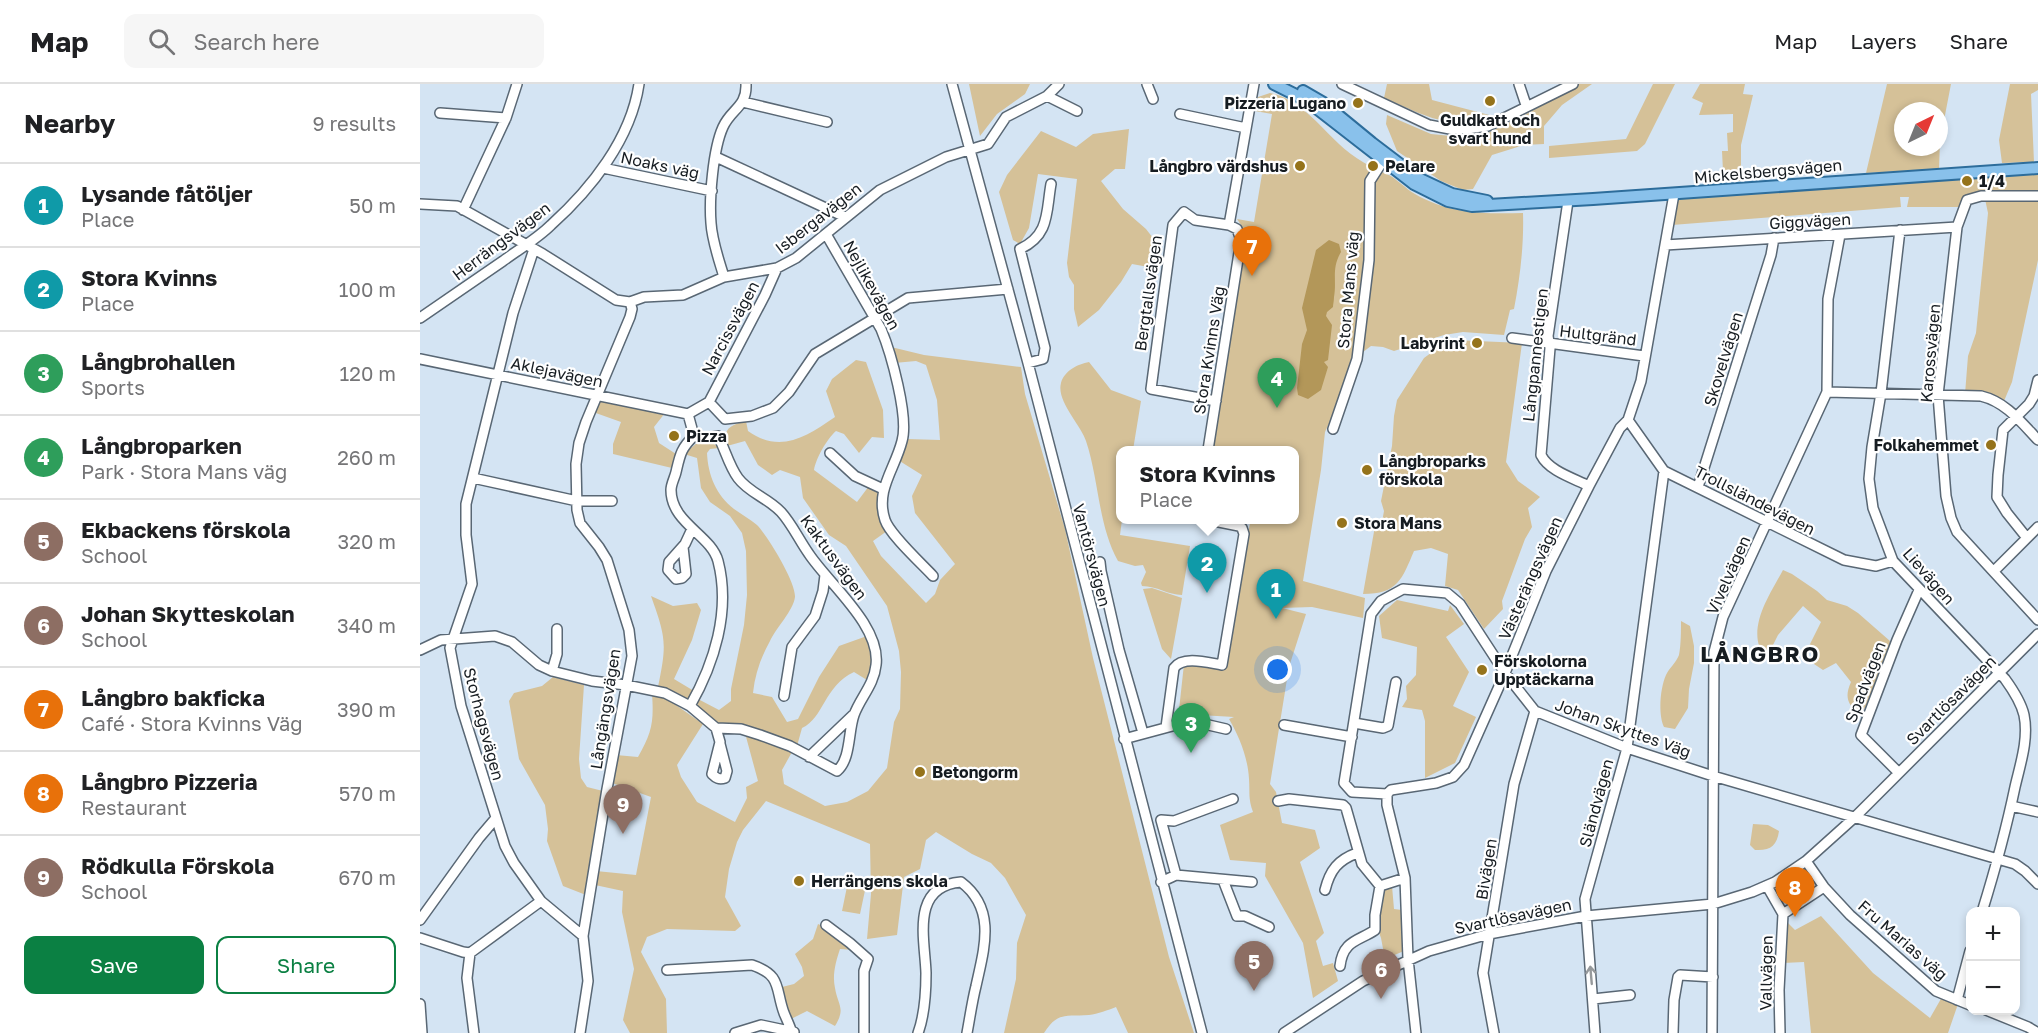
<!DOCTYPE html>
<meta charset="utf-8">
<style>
:root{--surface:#fff;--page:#f6f6f6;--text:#202124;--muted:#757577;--line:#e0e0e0;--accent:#0b8043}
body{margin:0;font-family:"Golos Text",sans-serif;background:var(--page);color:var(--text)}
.controls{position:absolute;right:18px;bottom:18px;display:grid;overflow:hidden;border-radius:12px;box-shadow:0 3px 9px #0003}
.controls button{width:54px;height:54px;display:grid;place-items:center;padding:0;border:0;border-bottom:2px solid var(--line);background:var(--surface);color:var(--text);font:30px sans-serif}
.compass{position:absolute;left:1474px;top:18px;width:54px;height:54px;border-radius:50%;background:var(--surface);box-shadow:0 3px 9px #0003;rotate:43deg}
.you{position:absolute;left:858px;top:586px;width:21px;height:21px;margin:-15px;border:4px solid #fff;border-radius:50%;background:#1a73e8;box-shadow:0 0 0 9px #1a73e833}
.badge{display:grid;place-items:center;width:39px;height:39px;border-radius:50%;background:var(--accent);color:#fff;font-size:20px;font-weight:700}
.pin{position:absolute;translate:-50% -50px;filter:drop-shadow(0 2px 3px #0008)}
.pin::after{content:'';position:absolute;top:32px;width:21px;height:18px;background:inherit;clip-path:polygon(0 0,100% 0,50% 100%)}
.popup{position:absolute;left:696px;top:362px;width:183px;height:78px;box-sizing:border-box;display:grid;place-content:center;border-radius:12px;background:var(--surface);filter:drop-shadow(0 2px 4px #0005);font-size:20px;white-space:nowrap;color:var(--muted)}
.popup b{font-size:22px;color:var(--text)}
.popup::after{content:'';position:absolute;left:50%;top:100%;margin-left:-12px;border:12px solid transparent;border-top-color:var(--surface)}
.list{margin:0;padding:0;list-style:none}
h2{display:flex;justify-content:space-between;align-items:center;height:78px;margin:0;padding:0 24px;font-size:26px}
h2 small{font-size:20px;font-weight:400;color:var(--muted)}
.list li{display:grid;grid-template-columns:39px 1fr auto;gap:18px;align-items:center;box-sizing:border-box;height:84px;padding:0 24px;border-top:2px solid var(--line)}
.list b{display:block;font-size:22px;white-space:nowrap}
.list p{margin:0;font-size:20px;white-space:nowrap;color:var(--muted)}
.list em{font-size:20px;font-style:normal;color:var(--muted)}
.actions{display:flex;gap:12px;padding:18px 24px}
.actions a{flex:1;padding:14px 0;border:2px solid var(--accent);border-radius:12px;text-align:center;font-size:21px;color:var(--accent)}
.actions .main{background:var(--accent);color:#fff}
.icon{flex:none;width:33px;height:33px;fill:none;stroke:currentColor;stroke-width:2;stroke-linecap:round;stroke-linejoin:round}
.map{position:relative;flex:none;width:1618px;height:949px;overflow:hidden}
header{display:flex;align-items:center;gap:36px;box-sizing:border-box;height:84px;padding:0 30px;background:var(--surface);border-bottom:2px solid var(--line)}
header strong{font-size:28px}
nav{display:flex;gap:33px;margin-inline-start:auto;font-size:21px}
.search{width:420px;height:54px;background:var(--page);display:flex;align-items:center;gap:15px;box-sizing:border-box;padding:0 21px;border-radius:12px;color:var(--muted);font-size:22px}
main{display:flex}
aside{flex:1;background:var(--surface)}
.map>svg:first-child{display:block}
</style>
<header>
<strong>Map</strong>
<div class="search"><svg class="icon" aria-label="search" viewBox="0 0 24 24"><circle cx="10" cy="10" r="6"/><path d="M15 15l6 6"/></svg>Search here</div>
<nav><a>Map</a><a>Layers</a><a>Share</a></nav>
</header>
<main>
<aside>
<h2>Nearby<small>9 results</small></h2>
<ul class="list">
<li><span class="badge" style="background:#0f9aa8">1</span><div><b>Lysande fåtöljer</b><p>Place</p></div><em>50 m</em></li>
<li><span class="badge" style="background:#0f9aa8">2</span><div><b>Stora Kvinns</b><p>Place</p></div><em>100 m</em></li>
<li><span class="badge" style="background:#2e9e5b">3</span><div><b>Långbrohallen</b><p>Sports</p></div><em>120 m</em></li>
<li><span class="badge" style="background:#2e9e5b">4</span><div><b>Långbroparken</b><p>Park · Stora Mans väg</p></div><em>260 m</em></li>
<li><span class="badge" style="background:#8d6e63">5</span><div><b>Ekbackens förskola</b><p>School</p></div><em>320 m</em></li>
<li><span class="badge" style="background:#8d6e63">6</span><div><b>Johan Skytteskolan</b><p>School</p></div><em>340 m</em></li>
<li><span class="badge" style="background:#e8710a">7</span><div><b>Långbro bakficka</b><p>Café · Stora Kvinns Väg</p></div><em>390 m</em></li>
<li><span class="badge" style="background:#e8710a">8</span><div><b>Långbro Pizzeria</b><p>Restaurant</p></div><em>570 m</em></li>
<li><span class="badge" style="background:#8d6e63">9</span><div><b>Rödkulla Förskola</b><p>School</p></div><em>670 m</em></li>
</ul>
<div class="actions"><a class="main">Save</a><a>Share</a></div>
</aside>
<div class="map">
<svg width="1618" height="949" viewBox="0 0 1618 949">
<rect width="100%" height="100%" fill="#d4e4f3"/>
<path fill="#d5c198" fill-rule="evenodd" d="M549 0H610L605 10 577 30 560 52Z
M967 0H1009L1012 16 1073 32C1034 50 1000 29 964 14Z
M1158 0H1172L1142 21 1124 42V60L1104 61 1072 71 1053 105 1043 106 1021 97 977 67 966 40 967 31 1011 50 1041 53 1066 50 1110 28Z
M1233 0H1255L1225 60 1217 67 1129 74V62L1206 55Z
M1280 0H1325L1323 10 1333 11 1321 61V97H1310L1303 87 1302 67H1308L1307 49 1313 48V30L1279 31 1283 19 1272 14Z
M1467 0H1531L1520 57 1519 85 1446 89ZM1483 27H1519V63H1483Z
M1590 0H1618V6L1611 10 1614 78 1582 79 1579 56Z
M850 9C878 14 899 41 919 60 932 73 954 85 969 91 978 96 986 105 995 110 1029 130 1065 130 1103 129 1104 161 1100 194 1094 225L1090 226 1084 251 1043 248 1024 251 974 267 963 263 951 262 935 274 927 300 905 348 901 386 883 497 945 514 943 534 892 523 862 524 886 530 869 583 850 700 856 708 862 739 895 746 900 764 880 778 904 849 896 857 903 882 913 879 918 897 893 914 883 859 845 792 846 779 810 776 800 741 833 728C828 714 830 710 829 695 828 674 819 652 809 635L814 633 780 631 759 626 764 580 800 585 804 583 830 439 820 438V436H874V366H792L826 158 825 147 817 135 834 138 852 30 835 27 838 13Z
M709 45 705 85H695L681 97 703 125 726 145 733 154 735 166 740 173 734 184 712 180 701 198 679 226 658 243 654 225V201L649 193 647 179 657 95 618 90 609 144 600 160 593 156 579 108 587 91 621 47 656 63 673 50Z
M1618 90V110L1547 112 1539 123H1487L1489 113H1480L1481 123 1252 141 1258 112Z
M1565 115 1618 116V176L1592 298 1584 317 1572 312 1545 310 1548 272 1556 249 1568 129Z
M1034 256 1102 259 1086 378 1098 397 1120 413 1108 424 1112 443 1105 455 1082 517 1083 525 1064 545 1038 506 1025 502 1028 470 1011 464 994 467C982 495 978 510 943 510L955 442 962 438 964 427 961 417 972 362 974 332 977 316 1004 274 1019 263Z
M471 263 504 271 601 283 605 310 645 445 673 574 749 873 774 949H708L696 923C688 926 678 930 669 931 646 933 638 927 624 949H584L596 895 597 859 606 831 585 794 571 779 552 770 516 748 506 756 500 785 484 793 477 851 447 855 451 810 450 760 346 717 323 746 317 758 309 785 305 813 321 842 315 847 247 845 227 853 221 868 246 915 247 949H210L203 936 214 885 202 828 203 807 175 801 176 787 216 791 231 713 192 699 196 671 218 673C232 648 234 639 232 609L246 614 283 640 257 681 261 693 277 718 315 738 327 714 326 703 338 697 325 649 372 668 362 686 364 700 405 722 427 718 448 707 467 684 474 638 480 625 481 588 479 567 467 522 426 462 409 451 383 414 380 393 360 386 352 391 338 381 325 357 307 362C302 345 310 341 326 337L328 347C360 370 386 353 415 333L406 307 412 295 436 276 446 278 463 326 464 354 452 353 439 369 424 350 416 347C407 355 396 374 394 386L437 418 449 402 457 406C464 421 457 431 467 447L453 457 461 472 506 519 515 510 520 496 535 480 495 429 492 412 502 391 478 376 487 355 520 356 517 316 506 281 496 277 474 279Z
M669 278 691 306 721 317 713 366H700V436H702L700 451 770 462 762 511C748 511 737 502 722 502L721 499 726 488 723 481 715 482 698 477C678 441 679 396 666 357 661 341 636 317 641 299 644 287 658 280 669 278Z
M182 316 245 329 234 343 239 359 256 370 252 384 193 370V360L201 338 173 328 177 318Z
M277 359H293L299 364 290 365 287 369C288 391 296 411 314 425 321 430 330 435 337 441 347 451 376 498 375 513 373 527 356 544 350 557 341 573 335 590 333 609L352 613 367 638 378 635 399 593 419 562 447 552 453 575 447 596 434 588C404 602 404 634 382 644L377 662 346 649 315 639 300 641 277 623 278 615 299 626 311 617V605L324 541 327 511 326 467 322 449 310 432 290 418 281 404 277 374 264 370Z
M1363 486 1372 490 1397 507 1407 516 1427 522 1438 529 1470 557C1468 579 1453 615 1439 632 1428 619 1424 614 1431 598L1416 579 1403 586 1394 580 1389 562 1401 538 1383 522 1358 551 1346 575C1324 547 1349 512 1363 486Z
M732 504 762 514 751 575 742 565 723 505Z
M231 512 253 522 277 519 281 526 272 556 254 595 274 607 268 615C257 615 248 606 238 603 247 559 246 554 231 512Z
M977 516 1028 527 1030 521 1044 540 1026 553 1049 588 1033 622 1056 633 1035 679 1005 694V637L1002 626 982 623 987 615 986 602 996 591 997 563 962 554 959 532Z
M1261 537 1270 542 1274 562V579L1269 605 1268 624 1255 645 1244 643C1238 631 1240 604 1246 591 1249 584 1256 579 1259 571 1261 561 1261 547 1261 537Z
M133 593 164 601 159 675 161 694 167 703 183 707 166 811 143 802 127 757 128 745 125 721 99 675 89 617 94 609 122 602Z
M1333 740 1348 741 1359 747C1357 762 1350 767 1335 766L1330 761Z
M429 793 447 797 440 830 422 827Z
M972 802 974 825 982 826 984 867 965 875 961 854 957 843 962 808Z
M1401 832 1453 889 1510 934 1522 913 1538 920 1528 949H1391L1384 878 1363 879 1366 837 1375 846Z
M398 840 409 845 434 866 420 865C416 877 412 891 415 904 418 922 426 924 415 942L387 927 371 935 364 918 362 903 374 900 384 892 382 883 375 870 393 855Z"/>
<path fill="#b39759" d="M909 156 919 160 921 168C911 185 917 196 914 213 914 217 913 220 913 223L907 228 906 232 912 241 908 276 904 278 908 283 901 306 888 315 878 311 877 304 882 260 887 246 882 224 896 166Z"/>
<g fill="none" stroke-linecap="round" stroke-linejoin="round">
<g stroke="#596774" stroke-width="12">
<path id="minor" d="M532 0 608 279 782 949
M727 0 733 15
M922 0 1009 41 1030 45H1047L1068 42 1153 0
M1099 0 1106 21
M627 12 657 27
M323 18 407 38
M20 29 86 34
M760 30 826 44
M296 73 425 133
M183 84 292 107
M1618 112H1561L1547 116 1537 143 1518 311 1526 412 1531 434 1537 448 1618 536
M1148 117 1128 252 1130 264 1121 371C1129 387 1153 394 1169 402
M0 120 37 122 123 170 196 216 210 218 224 213 263 211 304 193 357 184 376 174 460 106 526 73 568 60 586 33 627 12 639 0
M43 126 86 34 97 0
M1480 146 1461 309 1452 363 1449 395 1453 424 1473 477 1585 595C1593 606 1601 618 1604 631 1609 655 1600 681 1595 703 1586 746 1575 786 1562 828
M406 150 461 245C471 269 489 333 482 357 475 385 455 406 465 436 470 451 501 479 513 492
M1245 161 1537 143
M114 165 93 229 46 420V451L52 500 30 564 41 622 85 762 94 779 121 817 163 852
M304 193C299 176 292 157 291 139 289 115 293 65 303 43 311 25 327 23 326 0
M0 234C28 215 55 196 83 177 99 165 117 155 131 141 171 105 211 55 219 0
M1092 254 1224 272
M0 275 268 330 289 318
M608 279 623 275 625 264 600 165C630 151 626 128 631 100
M1407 308 1561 312C1586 318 1601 338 1618 356
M796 317 731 305 753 141 764 128 775 136 809 141 834 0
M289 318 345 211 357 184
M289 318 305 335
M268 330 274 352
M305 335 332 332 353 324 369 308 395 270 488 214 588 205
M1208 336 1244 387 1424 476 1456 482 1473 477
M913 345 937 275 949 176 950 97 966 72
M274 352 288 354 298 352
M788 366 821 156 817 145 809 141
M410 369 435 392 463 405
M53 394 157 417H192
M1278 403 1351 171 1354 154
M1607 454 1587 429 1577 413 1578 391 1583 346 1609 320 1614 312 1618 296
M263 463 266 490 262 494 256 495 248 486 249 478 265 460 272 445
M680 478 681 487 699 566 723 649
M1574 487 1618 443
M0 566 21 556 75 552 92 558 119 581 132 587 172 597 206 601 245 609 270 622 296 644 321 645 340 651 370 662 417 687C431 675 428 648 434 631 440 614 454 601 456 581 461 542 409 500 389 470 379 456 372 440 361 428 348 414 329 409 318 394 309 382 305 365 298 352
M132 587 137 570V545
M364 612 372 563 395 532 403 507 405 491
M270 622C294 580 311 527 298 477 291 451 251 439 251 406 251 400 255 393 256 388 260 371 261 364 274 352
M934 639 963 644 968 642 976 598
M864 641 932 653
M746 643 754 584C763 571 789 579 802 581L824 450 822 444 819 442 789 436
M296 644 300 658 292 690C296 694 299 696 305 694L307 687 300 660
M704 655 771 637 806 645
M389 673 433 631
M1479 689 1441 651 1477 556 1499 506
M967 710 932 708 924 699 951 530 961 517 983 505 1027 509 1040 520 1085 589 1115 627 1207 664 1293 692 1595 780 1605 787 1618 800
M858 717 869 715 923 721 926 724 942 780 960 802
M1591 722 1618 728
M1386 777 1404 803 1430 831 1516 907 1550 921
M756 791 741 736 754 737 813 715
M803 796 817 832H825L849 843
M741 798 756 791 832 798
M1347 802 1363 830
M905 806C910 786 918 776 937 769
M1363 830 1404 803
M0 836 59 754 76 734
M406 841 430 859 448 875 444 887V949
M0 854 43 868 50 869
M920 882C923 856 939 857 955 846V831L960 802 985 794
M247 886 332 881C362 891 355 904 364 929 366 934 369 940 371 946
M1173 915 1210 911
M1537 916 1550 867
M0 920 2 949
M1566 926 1608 943 1618 949
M54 949 47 894 50 869 121 817
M160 949 168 897 163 852 187 705 212 572 209 546 187 476 179 463 160 439 157 426 156 380 159 359 166 338 210 233 212 225 210 218
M315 949 341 941 374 948
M498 949C505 930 506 909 506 889 505 856 490 802 541 798 577 825 564 865 556 902 552 918 550 933 547 949
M864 949 943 897 1009 867 1069 850 1166 832 1293 820 1332 808 1355 798 1386 777 1435 733 1618 550
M996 949 988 875 985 794 967 721V710L971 706 1016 699 1033 693 1044 681 1085 589 1126 487 1169 402 1200 344 1208 336 1221 297 1254 110
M1074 949 1063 889 1094 700 1115 627
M1175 949 1165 815 1207 664 1244 387
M1253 949 1254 916 1258 893 1260 891 1293 893
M1292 949 1294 568 1303 533 1407 308 1408 215 1420 151
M1360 949 1359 906 1363 830"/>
</g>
<g stroke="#2d6d9b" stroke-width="14">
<path id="major" d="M854 0 886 16 994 100 1028 117 1052 122 1173 115 1618 84
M883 7 902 18 952 59 998 94 1032 110 1067 117"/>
</g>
<use href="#minor" stroke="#fff" stroke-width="9"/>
<use href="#major" stroke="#89c1eb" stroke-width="10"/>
</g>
<defs><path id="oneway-shaft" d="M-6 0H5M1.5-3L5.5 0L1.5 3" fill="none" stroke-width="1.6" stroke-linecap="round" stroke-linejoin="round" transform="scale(1.5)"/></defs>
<use stroke="#96999b" href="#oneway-shaft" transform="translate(1171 891) rotate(-95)"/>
<g fill="#95731b" stroke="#fff" stroke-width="2">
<circle cx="1070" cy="17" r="6"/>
<circle cx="938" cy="19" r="6"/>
<circle cx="880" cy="82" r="6"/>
<circle cx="953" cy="82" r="6"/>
<circle cx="1547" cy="97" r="6"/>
<circle cx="1057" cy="259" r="6"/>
<circle cx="254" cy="352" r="6"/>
<circle cx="1571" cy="361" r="6"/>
<circle cx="947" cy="386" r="6"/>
<circle cx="922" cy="439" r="6"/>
<circle cx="1062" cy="586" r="6"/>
<circle cx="500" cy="688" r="6"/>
<circle cx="379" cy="797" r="6"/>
</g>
<g text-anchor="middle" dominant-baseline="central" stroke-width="4.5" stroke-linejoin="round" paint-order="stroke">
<g font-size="16" font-weight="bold" fill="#161c21" stroke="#fff" text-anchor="start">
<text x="926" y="19" text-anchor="end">Pizzeria Lugano</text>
<text x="1070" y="36" text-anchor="middle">Guldkatt och<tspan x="1070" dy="18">svart hund</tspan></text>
<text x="868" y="82" text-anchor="end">Långbro värdshus</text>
<text x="965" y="82">Pelare</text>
<text x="1559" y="97">1/4</text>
<text x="1045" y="259" text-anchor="end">Labyrint</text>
<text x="266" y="352">Pizza</text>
<text x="1559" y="361" text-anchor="end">Folkahemmet</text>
<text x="959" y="377">Långbroparks<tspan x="959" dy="18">förskola</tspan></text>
<text x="934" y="439">Stora Mans</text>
<text x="1074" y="577">Förskolorna<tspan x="1074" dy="18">Upptäckarna</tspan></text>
<text x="512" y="688">Betongorm</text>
<text x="391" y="797">Herrängens skola</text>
</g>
<g font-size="16" fill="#161c21" stroke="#fff">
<text transform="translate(240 81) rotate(12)">Noaks väg</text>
<text transform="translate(1348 87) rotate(-5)">Mickelsbergsvägen</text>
<text transform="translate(398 134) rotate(-38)">Isbergavägen</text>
<text transform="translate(1390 137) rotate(-3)">Giggvägen</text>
<text transform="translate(81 157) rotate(-37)">Herrängsvägen</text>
<text transform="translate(452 201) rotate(61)">Nejlikevägen</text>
<text transform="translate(928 206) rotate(-85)">Stora Mans väg</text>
<text transform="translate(728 209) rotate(-82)">Bergtallsvägen</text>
<text transform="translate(310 244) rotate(-62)">Narcissvägen</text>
<text transform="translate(1178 251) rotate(7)">Hultgränd</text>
<text transform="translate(789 266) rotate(-81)">Stora Kvinns Väg</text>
<text transform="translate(1510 269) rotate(-85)">Karossvägen</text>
<text transform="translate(1115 271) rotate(-84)">Långpannestigen</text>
<text transform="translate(1303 275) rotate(-73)">Skovelvägen</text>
<text transform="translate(137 288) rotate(12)">Aklejavägen</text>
<text transform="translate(1335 416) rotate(27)">Trollsländevägen</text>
<text transform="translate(672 471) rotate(75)">Vantörsvägen</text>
<text transform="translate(414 473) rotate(54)">Kaktusvägen</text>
<text transform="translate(1308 491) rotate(-66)">Vivelvägen</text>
<text transform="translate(1509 492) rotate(49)">Lievägen</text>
<text transform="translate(1110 494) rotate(-66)">Västerängsvägen</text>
<text transform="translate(1445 598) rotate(-69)">Spadvägen</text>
<text transform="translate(1531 616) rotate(-45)">Svartlösavägen</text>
<text transform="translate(185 625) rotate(-81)">Långängsvägen</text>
<text transform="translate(64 640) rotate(75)">Storhagsvägen</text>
<text transform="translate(1203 644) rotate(20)">Johan Skyttes Väg</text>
<text transform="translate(1176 719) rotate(-75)">Sländvägen</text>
<text transform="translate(1066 785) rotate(-81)">Bivägen</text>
<text transform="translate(1093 832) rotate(-12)">Svartlösavägen</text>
<text transform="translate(1483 856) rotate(41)">Fru Marias väg</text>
<text transform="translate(1346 889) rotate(-89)">Vallvägen</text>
</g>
<g font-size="22" font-weight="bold" letter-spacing="1.5" fill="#161c21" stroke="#fff">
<text x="1340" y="569">LÅNGBRO</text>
</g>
</g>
</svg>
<div class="controls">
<button>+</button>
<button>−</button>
</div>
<svg class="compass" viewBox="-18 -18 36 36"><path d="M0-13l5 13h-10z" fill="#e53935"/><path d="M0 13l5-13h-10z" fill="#757577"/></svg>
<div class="you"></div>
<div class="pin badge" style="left:856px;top:535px;background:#0f9aa8">1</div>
<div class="pin badge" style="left:787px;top:509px;background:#0f9aa8">2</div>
<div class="popup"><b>Stora Kvinns</b>Place</div>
<div class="pin badge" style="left:771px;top:669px;background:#2e9e5b">3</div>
<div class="pin badge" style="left:857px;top:324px;background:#2e9e5b">4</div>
<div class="pin badge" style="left:834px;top:907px;background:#8d6e63">5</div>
<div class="pin badge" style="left:961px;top:915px;background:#8d6e63">6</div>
<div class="pin badge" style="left:832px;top:192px;background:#e8710a">7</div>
<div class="pin badge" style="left:1375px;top:833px;background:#e8710a">8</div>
<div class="pin badge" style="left:203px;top:750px;background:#8d6e63">9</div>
</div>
</main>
